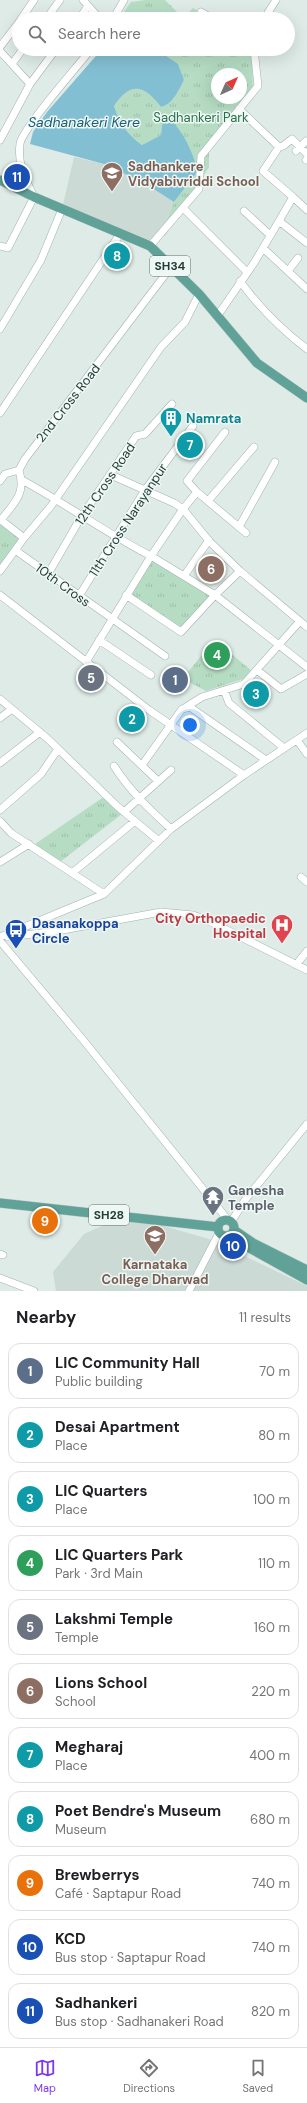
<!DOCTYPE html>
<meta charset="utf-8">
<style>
:root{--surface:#fff;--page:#f6f6f6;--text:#202124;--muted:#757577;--line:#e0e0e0;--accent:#7c3aed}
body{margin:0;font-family:"DM Sans",sans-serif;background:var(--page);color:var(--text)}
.compass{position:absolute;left:211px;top:68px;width:36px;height:36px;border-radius:50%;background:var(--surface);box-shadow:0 4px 16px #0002;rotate:45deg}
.you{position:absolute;left:190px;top:725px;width:14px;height:14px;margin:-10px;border:3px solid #fff;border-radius:50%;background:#1a73e8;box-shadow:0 0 0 6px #1a73e833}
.badge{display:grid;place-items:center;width:26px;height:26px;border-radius:50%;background:var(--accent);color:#fff;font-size:13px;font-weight:700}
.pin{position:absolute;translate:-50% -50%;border:2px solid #fff;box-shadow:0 1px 4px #0006}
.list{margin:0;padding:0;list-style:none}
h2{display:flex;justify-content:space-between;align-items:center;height:52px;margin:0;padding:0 16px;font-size:17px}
h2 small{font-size:13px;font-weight:400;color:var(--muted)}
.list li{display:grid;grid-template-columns:26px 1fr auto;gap:12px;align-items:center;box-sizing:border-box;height:56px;margin:0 8px 8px;padding:0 8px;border:1px solid var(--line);border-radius:12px}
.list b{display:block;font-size:15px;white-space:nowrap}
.list p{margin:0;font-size:13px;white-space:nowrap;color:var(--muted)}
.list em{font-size:13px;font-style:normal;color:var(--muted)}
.icon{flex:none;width:22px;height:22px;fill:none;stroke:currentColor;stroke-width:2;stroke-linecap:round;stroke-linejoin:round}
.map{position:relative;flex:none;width:307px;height:1291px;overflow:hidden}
.search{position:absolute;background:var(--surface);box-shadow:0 4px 16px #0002;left:12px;right:12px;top:12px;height:44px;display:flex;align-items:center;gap:10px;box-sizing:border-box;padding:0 14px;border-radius:22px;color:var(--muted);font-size:15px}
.sheet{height:756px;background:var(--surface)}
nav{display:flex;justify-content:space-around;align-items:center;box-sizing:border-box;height:56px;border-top:1px solid var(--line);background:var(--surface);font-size:11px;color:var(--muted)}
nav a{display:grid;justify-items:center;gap:2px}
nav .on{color:var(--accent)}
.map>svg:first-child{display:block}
</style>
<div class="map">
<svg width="307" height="1291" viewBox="0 0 307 1291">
<defs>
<pattern id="grass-tufts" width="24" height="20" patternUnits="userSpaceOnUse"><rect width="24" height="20" fill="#b6ddc4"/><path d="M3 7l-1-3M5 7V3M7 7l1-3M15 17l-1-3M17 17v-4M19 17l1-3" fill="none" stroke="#9cbfa9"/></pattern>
</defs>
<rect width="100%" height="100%" fill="#deebe6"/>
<path fill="#ccdad5" d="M74 157 104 164 144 183 174 202 161 233 150 246 62 209Z
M126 1215 209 1239 307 1286V1291H56L53 1272 84 1234Z"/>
<path fill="url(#grass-tufts)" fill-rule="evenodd" d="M145 0H165L183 18 193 8 211 19H119L131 2Z
M156 49H252L253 95 209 147V167L165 236 161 233 174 202 198 171 163 119 161 135 142 145C127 134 120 124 114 106 131 81 144 85 161 107L174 98 184 80 178 64ZM217 74H241V98H217Z
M0 521 24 538 0 571Z
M153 560 211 595 181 629 130 595Z
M214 640 251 670 243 679 206 691 189 682 188 672Z
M105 796 122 814 60 862 35 844Z"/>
<path fill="#83bfd3" d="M102 49H156L178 64 184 80C178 91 174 103 161 107 144 85 131 81 114 106 120 124 127 134 142 145L161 135 163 119 169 118C184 132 192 151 198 171L174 202 144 183 104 164 30 144 33 132 47 112Z"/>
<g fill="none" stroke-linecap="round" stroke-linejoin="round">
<g stroke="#a1b3ae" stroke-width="8">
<path id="minor" d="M83 0 100 19
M201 12 214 19
M21 19 34 0
M46 19 60 0
M79 19 88 6
M113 19 124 0
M264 19 276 0
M0 47 19 22
M0 51 30 84
M12 64 23 49
M239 109 279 147
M0 140 30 84 56 49
M296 151 306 141
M306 160 307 159
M293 197 263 171 279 147 283 146 292 139 307 154
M183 208 247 272
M244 211 270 235
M279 221 293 197 307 210
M0 246 8 248 34 197C26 180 17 164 20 144 21 130 79 65 91 49
M150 246 199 189 201 156 258 86 254 49
M263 248 307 289
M288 271 298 258
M240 281C258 306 282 330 307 349
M218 315 254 263 279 221 307 243
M0 329 41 260 62 209
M0 413 120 234
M225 432 187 481 197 492 183 509 210 542 240 571 307 627
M111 475 174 503 183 509 151 556 215 595 307 667
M22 480C66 504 106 533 151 556L86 662
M0 481 5 474 19 470
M197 492 246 533
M208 501 254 447
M239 527 275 462
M24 538 1 520C15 502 26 494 19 470L25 459 171 267
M15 550 165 656
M0 571 24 538 51 506 161 347 185 322 199 294
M48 574 80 519 136 436 145 434 172 404
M184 576 209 540
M0 595 149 710 244 775 171 829 104 894 0 937
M126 595 181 632 215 595 240 571
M79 596 145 490 193 426
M99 640 151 675
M257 670 281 689 307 674
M224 690 229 703 284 748
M0 699 48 739 118 807 159 841
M186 707 202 697 244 684 300 621
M0 718 12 709
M297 740 307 754
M117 742 158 781
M0 763 40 732
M142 765 182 709 190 707 266 760
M114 766C130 791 149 809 171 829
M244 775 307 733
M0 810 41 774 58 749
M124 812 171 770
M0 821 11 833 104 894
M0 862 29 844
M72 873 135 821
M301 877 307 882
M8 937 57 931 161 912 193 915 207 920 307 970
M0 941 84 1041 228 1220
M296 965 307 951
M231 1222 245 1200 307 1124
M0 1254 3 1255
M0 1278 34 1291
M189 1291 219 1233"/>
</g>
<g stroke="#c0c8c7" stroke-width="10">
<path id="major" d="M0 180 34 197 150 246 199 294 257 363 307 398
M0 1203 218 1227
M218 1228a8 8 0 1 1 16 0a8 8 0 1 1-16 0Z
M234 1230 253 1243 307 1270
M228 1236 307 1280"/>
</g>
<use href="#minor" stroke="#fff" stroke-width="7"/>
<use href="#major" stroke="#61a298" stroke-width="9"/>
</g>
<defs>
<g id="school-pin" transform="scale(1.15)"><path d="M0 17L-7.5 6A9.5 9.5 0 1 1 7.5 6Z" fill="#8d6e63" stroke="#eff7f4"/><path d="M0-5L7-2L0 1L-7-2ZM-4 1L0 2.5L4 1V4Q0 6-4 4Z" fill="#fff"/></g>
<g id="building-pin" transform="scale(1.15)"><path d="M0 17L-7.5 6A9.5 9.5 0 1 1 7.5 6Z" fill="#0f9aa8" stroke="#eff7f4"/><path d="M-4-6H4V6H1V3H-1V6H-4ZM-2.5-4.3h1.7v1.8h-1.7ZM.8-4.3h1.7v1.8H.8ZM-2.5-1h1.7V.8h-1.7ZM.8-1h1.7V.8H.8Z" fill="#fff"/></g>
<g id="hospital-pin" transform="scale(1.15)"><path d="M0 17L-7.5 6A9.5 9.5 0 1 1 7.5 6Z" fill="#e0444e" stroke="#eff7f4"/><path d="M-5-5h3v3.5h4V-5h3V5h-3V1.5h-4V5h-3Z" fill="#fff"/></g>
<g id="bus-pin" transform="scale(1.15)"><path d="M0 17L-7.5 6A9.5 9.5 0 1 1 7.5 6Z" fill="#1a4fb4" stroke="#eff7f4"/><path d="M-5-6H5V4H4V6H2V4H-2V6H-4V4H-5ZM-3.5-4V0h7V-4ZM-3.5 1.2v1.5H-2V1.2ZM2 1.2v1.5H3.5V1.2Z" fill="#fff"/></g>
<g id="temple-pin" transform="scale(1.15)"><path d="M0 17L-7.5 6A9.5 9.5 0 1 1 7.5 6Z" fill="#6b7280" stroke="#eff7f4"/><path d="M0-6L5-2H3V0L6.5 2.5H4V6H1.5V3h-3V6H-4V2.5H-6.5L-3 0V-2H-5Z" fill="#fff"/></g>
<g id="university-pin" transform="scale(1.15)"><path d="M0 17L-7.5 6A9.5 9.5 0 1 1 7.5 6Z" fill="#8d6e63" stroke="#eff7f4"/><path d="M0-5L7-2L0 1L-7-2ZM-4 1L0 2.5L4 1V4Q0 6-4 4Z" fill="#fff"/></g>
</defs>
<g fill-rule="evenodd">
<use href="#school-pin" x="112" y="173"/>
<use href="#building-pin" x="171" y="418"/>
<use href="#hospital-pin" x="282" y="925"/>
<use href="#bus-pin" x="16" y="930"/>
<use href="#temple-pin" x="213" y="1197"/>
<use href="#university-pin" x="155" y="1236"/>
</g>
<g text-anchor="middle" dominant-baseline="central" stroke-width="3" stroke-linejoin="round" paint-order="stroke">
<g fill="#eff7f4" stroke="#5d736f" stroke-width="1">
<rect x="150" y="256" width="40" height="20" rx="3"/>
<rect x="89" y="1205" width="40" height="20" rx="3"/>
</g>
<g font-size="12" font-weight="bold" fill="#1f3b36">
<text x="170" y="266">SH34</text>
<text x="109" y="1215">SH28</text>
</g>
<g font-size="13" fill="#28734c" stroke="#eff7f4">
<text x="201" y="117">Sadhankeri Park</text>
</g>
<g font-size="13" font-weight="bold" fill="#785e54" stroke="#eff7f4" text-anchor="start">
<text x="128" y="166">Sadhankere<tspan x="128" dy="15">Vidyabivriddi School</tspan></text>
<text x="155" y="1264" text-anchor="middle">Karnataka<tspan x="155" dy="15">College Dharwad</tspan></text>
</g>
<g font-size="13" fill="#1f3b36" stroke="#eff7f4">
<text transform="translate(68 403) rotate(-52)">2nd Cross Road</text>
<text transform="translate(105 484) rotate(-56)">12th Cross Road</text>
<text transform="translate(128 520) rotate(-57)">11th Cross Narayanpur</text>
<text transform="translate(63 585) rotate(36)">10th Cross</text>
</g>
<g font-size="13" font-weight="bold" fill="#0d838f" stroke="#eff7f4" text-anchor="start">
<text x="186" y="418">Namrata</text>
</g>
<g font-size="13" font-weight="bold" fill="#be3a42" stroke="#eff7f4" text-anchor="end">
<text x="266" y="918">City Orthopaedic<tspan x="266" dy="15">Hospital</tspan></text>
</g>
<g font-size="13" font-weight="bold" fill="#164399" stroke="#eff7f4" text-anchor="start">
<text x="32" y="923">Dasanakoppa<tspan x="32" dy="15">Circle</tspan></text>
</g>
<g font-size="13" font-weight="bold" fill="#5b616d" stroke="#eff7f4" text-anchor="start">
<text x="228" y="1190">Ganesha<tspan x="228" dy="15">Temple</tspan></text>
</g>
<g font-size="14" font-style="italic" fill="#175f78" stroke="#eff7f4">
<text x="84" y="122">Sadhanakeri Kere</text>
</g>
</g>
</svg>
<svg class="compass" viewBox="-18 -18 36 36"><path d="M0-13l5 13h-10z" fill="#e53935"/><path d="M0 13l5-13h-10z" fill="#757577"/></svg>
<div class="you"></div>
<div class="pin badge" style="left:175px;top:680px;background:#5c6f8a">1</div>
<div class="pin badge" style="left:132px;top:719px;background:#0f9aa8">2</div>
<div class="pin badge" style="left:256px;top:694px;background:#0f9aa8">3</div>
<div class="pin badge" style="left:217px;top:655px;background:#2e9e5b">4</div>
<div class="pin badge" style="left:91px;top:678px;background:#6b7280">5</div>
<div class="pin badge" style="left:211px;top:569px;background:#8d6e63">6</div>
<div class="pin badge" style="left:190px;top:445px;background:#0f9aa8">7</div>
<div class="pin badge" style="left:117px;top:256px;background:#0f9aa8">8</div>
<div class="pin badge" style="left:45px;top:1221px;background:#e8710a">9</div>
<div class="pin badge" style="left:233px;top:1246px;background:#1a4fb4">10</div>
<div class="pin badge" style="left:17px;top:177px;background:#1a4fb4">11</div>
<div class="search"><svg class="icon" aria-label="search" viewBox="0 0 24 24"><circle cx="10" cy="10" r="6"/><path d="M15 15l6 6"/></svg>Search here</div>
</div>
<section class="sheet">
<h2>Nearby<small>11 results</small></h2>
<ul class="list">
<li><span class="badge" style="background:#5c6f8a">1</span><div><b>LIC Community Hall</b><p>Public building</p></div><em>70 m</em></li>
<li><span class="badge" style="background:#0f9aa8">2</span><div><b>Desai Apartment</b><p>Place</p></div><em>80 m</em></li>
<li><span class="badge" style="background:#0f9aa8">3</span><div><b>LIC Quarters</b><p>Place</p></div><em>100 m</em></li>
<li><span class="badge" style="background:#2e9e5b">4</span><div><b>LIC Quarters Park</b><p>Park · 3rd Main</p></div><em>110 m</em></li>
<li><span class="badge" style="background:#6b7280">5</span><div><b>Lakshmi Temple</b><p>Temple</p></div><em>160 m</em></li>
<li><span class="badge" style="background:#8d6e63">6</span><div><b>Lions School</b><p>School</p></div><em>220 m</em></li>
<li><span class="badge" style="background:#0f9aa8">7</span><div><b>Megharaj</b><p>Place</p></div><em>400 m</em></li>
<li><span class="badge" style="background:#0f9aa8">8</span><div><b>Poet Bendre's Museum</b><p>Museum</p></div><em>680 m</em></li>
<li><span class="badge" style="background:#e8710a">9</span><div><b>Brewberrys</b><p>Café · Saptapur Road</p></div><em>740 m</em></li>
<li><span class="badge" style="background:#1a4fb4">10</span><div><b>KCD</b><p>Bus stop · Saptapur Road</p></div><em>740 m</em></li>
<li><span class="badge" style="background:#1a4fb4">11</span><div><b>Sadhankeri</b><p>Bus stop · Sadhanakeri Road</p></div><em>820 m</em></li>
</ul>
</section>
<nav>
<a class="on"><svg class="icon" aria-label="map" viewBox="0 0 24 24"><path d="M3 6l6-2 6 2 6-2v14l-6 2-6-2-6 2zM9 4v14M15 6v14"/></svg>Map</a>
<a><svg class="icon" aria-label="directions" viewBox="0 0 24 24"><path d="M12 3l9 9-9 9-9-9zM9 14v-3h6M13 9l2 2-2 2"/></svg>Directions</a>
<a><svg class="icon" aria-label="saved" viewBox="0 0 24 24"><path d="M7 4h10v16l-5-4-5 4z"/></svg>Saved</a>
</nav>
